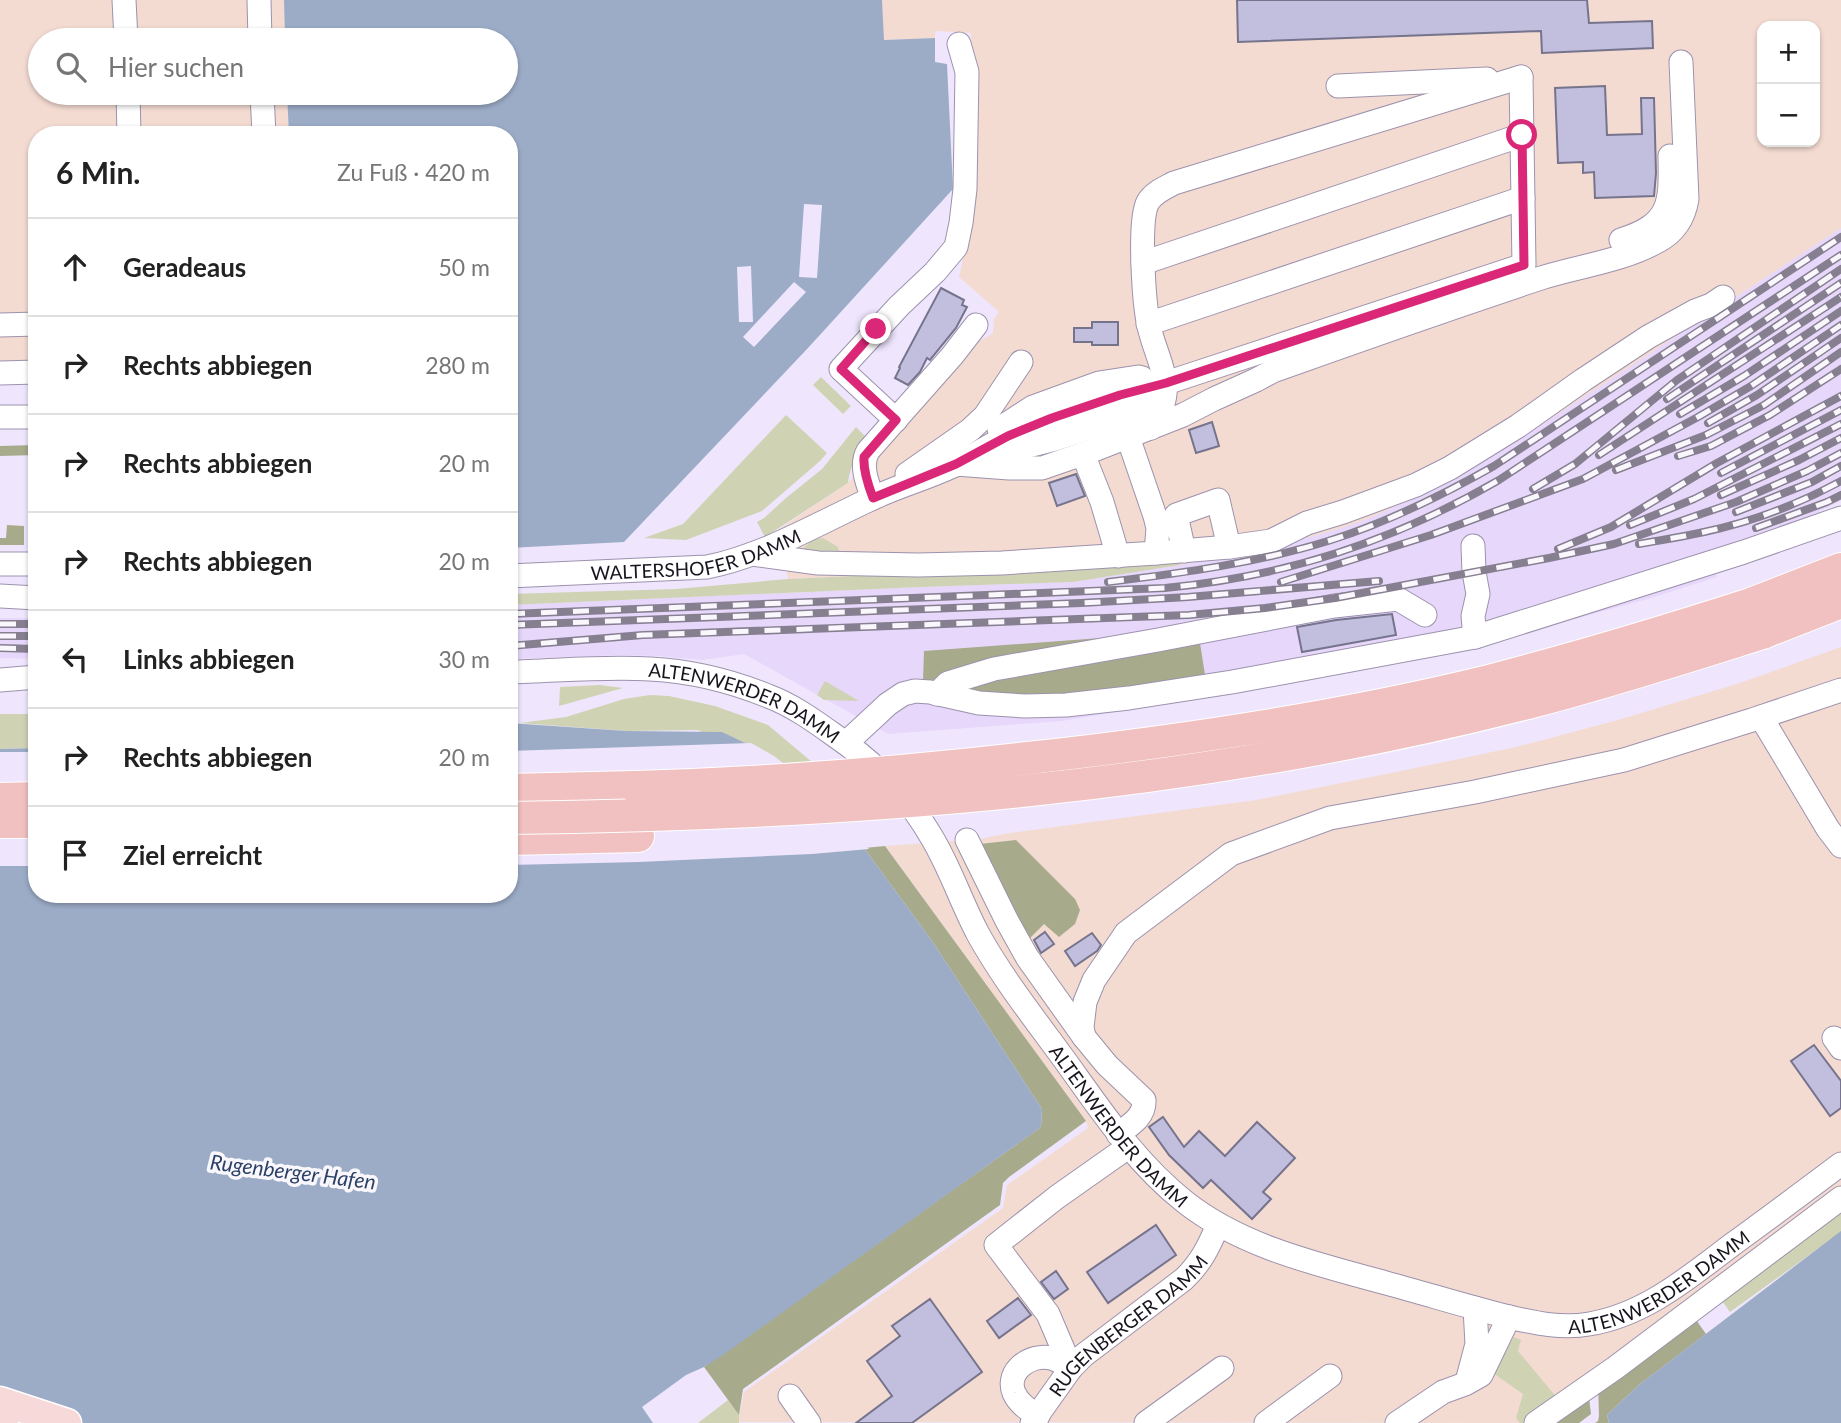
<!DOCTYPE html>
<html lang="de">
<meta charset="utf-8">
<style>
:root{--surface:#fff;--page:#f6f6f6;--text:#222;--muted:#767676;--line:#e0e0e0}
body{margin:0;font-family:Lato,sans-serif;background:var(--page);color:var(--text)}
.controls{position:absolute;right:21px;top:21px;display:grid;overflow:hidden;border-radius:14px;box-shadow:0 2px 5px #0004}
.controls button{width:63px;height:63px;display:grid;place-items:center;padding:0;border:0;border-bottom:2px solid var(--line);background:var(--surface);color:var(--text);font:35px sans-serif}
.stop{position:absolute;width:21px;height:21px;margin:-16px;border:5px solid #db2777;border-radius:50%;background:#fff}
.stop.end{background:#db2777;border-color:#fff;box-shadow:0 2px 7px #0008}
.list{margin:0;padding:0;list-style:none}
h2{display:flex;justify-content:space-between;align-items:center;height:91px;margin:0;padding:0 28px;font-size:30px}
h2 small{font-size:23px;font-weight:400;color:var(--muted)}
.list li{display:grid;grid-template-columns:46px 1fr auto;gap:21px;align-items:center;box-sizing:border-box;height:98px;padding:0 28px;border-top:2px solid var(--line)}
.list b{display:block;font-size:26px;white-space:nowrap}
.list em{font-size:23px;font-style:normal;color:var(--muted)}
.icon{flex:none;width:38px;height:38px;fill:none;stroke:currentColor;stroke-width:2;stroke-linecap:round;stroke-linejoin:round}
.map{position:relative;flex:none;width:1841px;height:1423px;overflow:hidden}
.search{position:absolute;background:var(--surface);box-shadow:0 2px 5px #0004;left:28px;top:28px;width:490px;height:77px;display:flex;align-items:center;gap:18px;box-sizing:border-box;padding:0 24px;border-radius:38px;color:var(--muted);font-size:26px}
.panel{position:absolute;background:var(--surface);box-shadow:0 2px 5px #0004;left:28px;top:126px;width:490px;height:777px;border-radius:28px}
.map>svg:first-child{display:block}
</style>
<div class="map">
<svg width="1841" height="1423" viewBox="0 0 1841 1423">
<rect width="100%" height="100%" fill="#efe6fd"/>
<path fill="#e6d7fb" d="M1841 228V501L1767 537 1709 552 1717 577 1651 598 1509 637 1387 664 1271 686 1062 721 888 734 744 654 703 660 659 656 622 655 509 659V605L921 587 1073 582 1180 565 1278 546 1338 529 1367 519 1426 493 1506 448Z
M0 618H37V659L0 658Z"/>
<path fill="#f3dbd1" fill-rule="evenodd" d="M0 0H284L285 40H40V93H287L289 135H37V381L0 382Z
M882 0H1841V228L1506 448 1426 493 1367 519 1338 529 1278 546 1180 565 1178 561 788 579 779 529 848 483 972 344 989 336 993 333 994 319 999 312 959 277 971 222V33L935 31V38L883 40ZM1762 26H1815V142H1762Z
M1841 647V1188L1527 1423 738 1422 744 1392 1003 1208 1007 1185 1088 1128 1086 1121 885 846 979 839 1010 833 1256 800 1401 771 1516 747 1618 720 1740 683Z"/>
<path fill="#cfd3b4" d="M821 377 851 406 843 414 813 385Z
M786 415 827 453 820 461 762 511 686 540 644 538 683 524Z
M856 427 868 439C857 453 850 466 848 483L765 537 757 522 764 518 786 498 822 469Z
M823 538 838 547 841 558 802 550 813 539Z
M1179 561 1180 565 1073 582 921 587 509 605V594L676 589 788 579Z
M825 681 859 701 824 700 817 695Z
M600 685 623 688 559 706 560 687Z
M650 695 669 696 715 706 768 725 837 783 854 804 698 730 626 731 520 723 566 717 624 699Z
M0 714H37V748L0 749Z
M1841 1202V1232L1730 1312 1717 1294Z
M1514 1337 1521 1340 1518 1351 1558 1399 1525 1423H1520L1516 1418 1523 1394 1493 1373Z
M728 1400 739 1415V1423H698Z"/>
<path fill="#a7ab8c" d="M35 445 37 446V455L0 456V446Z
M7 525 24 526V545H0V538H6Z
M1101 638 1103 653 1200 643 1205 675 1058 700 966 698 923 680 924 651Z
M1016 840 1075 899 1080 910 1075 924 1059 937 1044 924 1029 939 1010 905 980 844Z
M885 846 1086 1121 1009 1177 1003 1183 1000 1205 743 1389 739 1415 704 1367 1041 1127 1042 1109 932 941 864 848Z
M1692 1314 1706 1334 1640 1384 1607 1415 1609 1423H1595L1598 1421 1599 1416 1598 1384Z
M1588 1390 1591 1414 1579 1423H1543Z"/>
<path fill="#9cacc7" d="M284 0H882L884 40 935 38V62L947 64 953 189 808 348 624 542 509 548V135H289L287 93H506V40H285Z
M509 723 626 731 722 732 745 743 864 848 932 941 1042 1109 1041 1127 723 1355 704 1367 686 1375 642 1407 653 1423H0V749L37 748V894H509Z
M1841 1231V1423H1609L1607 1415 1640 1384Z"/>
<path fill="#efe6fd" d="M804 204 822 205 817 278 799 277Z
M751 266 753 322H739L737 267Z
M794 282 806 292 754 347 743 337Z
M751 743 774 756 806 781 509 805V751Z
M0 752H37V809H0Z
M832 806 869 849 812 854 639 862 509 865V809Z
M0 811H37V866H0Z"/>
<path fill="#c2bedd" stroke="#76738d" stroke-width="2" d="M1237 0H1587L1589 23 1652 21 1653 48 1542 53 1541 31 1238 42Z
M1605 86 1607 135 1642 134 1641 98H1654L1656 173 1654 196 1595 198 1594 172 1583 173V162L1558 163 1555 88Z
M941 288 964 300 962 305 967 307 956 328 930 360 927 358 920 372 908 385 895 378 900 368 899 367Z
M1092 322H1118V345H1092V342H1074V328H1092Z
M1212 422 1219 446 1196 453 1189 430Z
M1076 474 1085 496 1057 506 1049 483Z
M1392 614 1396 635 1302 652 1297 627 1336 620Z
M1045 932 1054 944 1041 953 1034 940Z
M1092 933 1101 945 1097 951 1075 966 1065 951Z
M1814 1045 1841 1081V1108L1830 1116 1791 1061Z
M1163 1117 1184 1147 1199 1131 1225 1156 1257 1122 1295 1158 1263 1192 1271 1199 1252 1219 1211 1180 1203 1188 1169 1155 1149 1127Z
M1156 1225 1176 1255 1108 1303 1087 1272Z
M1056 1271 1068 1289 1054 1299 1041 1282Z
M1018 1298 1031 1315 999 1338 987 1321Z
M930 1299 982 1372 912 1423H856L892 1396 867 1361 900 1336 892 1326Z"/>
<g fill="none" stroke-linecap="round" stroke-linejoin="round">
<g stroke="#9d92ad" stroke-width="25">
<g id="minor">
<path d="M124 0 126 40"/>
<path d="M259 0 260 40"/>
<path d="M1338 86 1487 79"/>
<path d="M128 93 129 135"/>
<path d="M262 93 264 135"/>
<path d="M1621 240C1671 224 1671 204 1670 156"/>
<path d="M1143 263 1522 135"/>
<path d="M1148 324 1523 198"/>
<path d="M0 325 37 324"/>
<path d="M0 373 37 372"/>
<path d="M0 417H37"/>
<path d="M896 420 841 369 899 306 935 272 956 247 961 223 965 189 967 72 959 44"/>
<path d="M1151 428C1160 419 1167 396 1165 383 1164 367 1152 343 1149 326 1144 304 1138 220 1148 202 1154 192 1165 188 1174 183L1521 77"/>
<path d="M999 429 1033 407 1099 383 1138 377 1142 378"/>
<path d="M1128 437 1155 516 1158 528 1156 553"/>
<path d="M1083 454 1102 502 1118 556"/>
<path d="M993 455 1055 439 1119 418 1141 407 1163 386"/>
<path d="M956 464 1009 468H1042L1091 451 1183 415 1214 399 1256 380 1273 371C1362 339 1451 308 1541 278 1579 266 1623 261 1658 241 1675 232 1684 217 1687 199L1681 62"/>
<path d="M907 474 970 430 985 416 1021 362"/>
<path d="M873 498C867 483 860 465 868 451L952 356 976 325"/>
<path d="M1473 546 1474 572 1478 594 1473 616 1475 637"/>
<path d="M1184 551 1176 515 1218 500 1229 547"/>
<path d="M752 554 818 563 918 565 1002 563 1156 553 1229 547 1271 541 1307 523 1343 512 1416 485 1450 468 1518 426 1583 380 1648 337 1695 311 1711 305 1723 297"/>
<path d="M0 564H37"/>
<path id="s1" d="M509 576 707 567C763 556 817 524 869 500 897 486 929 478 957 464 975 455 991 444 1009 436 1059 413 1112 397 1166 383L1524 265 1521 77"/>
<path d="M0 596 37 598"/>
<path id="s2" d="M509 672C556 671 604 666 650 669 690 671 731 681 768 696 792 705 813 720 834 735 872 761 908 796 931 836 950 867 961 902 978 934 1004 981 1038 1023 1069 1066 1104 1115 1137 1164 1185 1202 1242 1247 1317 1264 1386 1283 1427 1294 1468 1307 1509 1317 1535 1323 1563 1329 1589 1324 1645 1315 1689 1277 1733 1244 1769 1218 1805 1191 1841 1164"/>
<path d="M0 680 37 677"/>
<path d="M937 694 948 683 994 669 1158 640 1334 606 1398 599 1425 615"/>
<path d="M1761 717 1828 829 1841 846"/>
<path d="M846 743 888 704 903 694 915 691 930 692 979 703 1025 706 1066 705 1129 698 1232 682 1475 637 1744 552 1841 518"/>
<path d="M967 840 1007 921 1027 957 1084 1037 1107 1065 1144 1100C1145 1117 1130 1125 1118 1134"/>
<path d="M1084 1037 1082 1027 1085 1002 1094 980 1126 933 1231 854 1330 818 1475 792 1624 760 1752 720 1841 690"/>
<path d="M1834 1038 1841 1048"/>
<path d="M1071 1368 1048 1314 996 1245 1057 1197 1128 1147"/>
<path d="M1468 1378 1477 1344 1475 1308"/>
<path d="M790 1396 809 1423"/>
<path d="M1038 1416C1029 1410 1019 1404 1014 1393 1005 1371 1031 1353 1051 1358 1058 1360 1065 1365 1071 1368"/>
<path id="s3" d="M1032 1423 1071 1368 1084 1355 1184 1279C1201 1263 1209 1246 1218 1225"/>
<path d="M1146 1423 1222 1368"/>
<path d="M1266 1423 1330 1376"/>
<path d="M1397 1423 1443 1392 1465 1384 1481 1375 1509 1317"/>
<path d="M1536 1423 1615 1368 1841 1198"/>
</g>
</g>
<g stroke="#fff" stroke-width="31">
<path id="major" d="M0 1401 67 1423
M0 1422 4 1423"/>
</g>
<g stroke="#fff" stroke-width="34">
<path id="highway" d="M1751 604 1841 569
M1762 633 1841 602
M509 790 636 787
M0 799 37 798
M0 822H37
M509 839 638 836"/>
</g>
<use href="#minor" stroke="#fff" stroke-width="23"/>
<use href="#major" stroke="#f7d9d9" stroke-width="28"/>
<use href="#highway" stroke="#f1c0c0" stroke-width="32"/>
<g stroke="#867f90" stroke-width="8">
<path id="rail" d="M1667 399 1841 283
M1680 414 1744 376 1841 311
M1708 423 1757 395 1841 338
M1599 455 1841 297
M1678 456 1711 446 1770 415 1841 369
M1616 470 1706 435 1764 405 1841 352
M1721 473 1841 410
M1533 489 1575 464 1677 380 1841 269
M1721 495 1799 460 1841 438
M1736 512 1812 482 1841 466
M1630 525 1694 499 1841 424
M1756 528 1827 502 1841 495
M1639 544C1661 540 1682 537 1704 532 1751 522 1799 504 1841 481
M1558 549 1611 527 1717 463 1841 396
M1108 582C1182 573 1257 563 1328 541 1386 523 1441 496 1494 466L1841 237
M1281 582 1431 535 1583 479 1698 417 1751 386 1841 325
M509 614 1165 588C1287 576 1392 542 1499 480L1841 255
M0 624H37
M509 625 1081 603 1188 597 1379 581
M0 636H37
M509 646 643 635 1189 615 1265 608 1335 598 1549 558 1614 544 1736 502 1807 471 1841 453
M0 648 37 649"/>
</g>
<use href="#rail" stroke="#f9f7fc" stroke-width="5" stroke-dasharray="16" stroke-linecap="butt"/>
<g stroke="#fff" stroke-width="34" stroke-linecap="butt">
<path id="highway-bridge" d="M636 787C767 783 898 773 1028 758 1183 741 1338 718 1489 681 1577 658 1664 632 1751 604
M509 818C853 814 1201 788 1535 701 1612 681 1686 657 1762 633"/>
</g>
<use href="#highway-bridge" stroke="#f1c0c0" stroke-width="32"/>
</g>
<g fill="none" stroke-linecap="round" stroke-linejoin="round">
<path stroke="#db2777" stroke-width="9" d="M876 329 841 369 896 420 864 457C863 470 868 485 873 498L956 464 1008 436 1052 418 1120 395 1166 383 1524 265 1522 135"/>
</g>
<g text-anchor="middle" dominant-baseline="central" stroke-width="7" stroke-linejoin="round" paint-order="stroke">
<g font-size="19" fill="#18141e" stroke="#f9f7fc">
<text stroke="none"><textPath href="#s1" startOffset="189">WALTERSHOFER DAMM</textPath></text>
<text stroke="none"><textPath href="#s2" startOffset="242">ALTENWERDER DAMM</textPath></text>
<text stroke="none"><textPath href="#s2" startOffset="828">ALTENWERDER DAMM</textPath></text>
<text stroke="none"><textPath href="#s2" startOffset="1437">ALTENWERDER DAMM</textPath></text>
<text stroke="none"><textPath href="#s3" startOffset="138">RUGENBERGER DAMM</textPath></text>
</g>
<g font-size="21" font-style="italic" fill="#2c4168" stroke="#f9f7fc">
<text transform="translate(293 1171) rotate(7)">Rugenberger Hafen</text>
</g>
</g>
</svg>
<div class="controls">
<button>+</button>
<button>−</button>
</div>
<div class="stop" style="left:1522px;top:135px"></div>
<div class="stop end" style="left:876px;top:329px"></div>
<div class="search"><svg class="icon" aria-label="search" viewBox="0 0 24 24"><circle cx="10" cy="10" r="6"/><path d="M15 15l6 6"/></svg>Hier suchen</div>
<section class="panel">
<h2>6 Min.<small>Zu Fuß · 420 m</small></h2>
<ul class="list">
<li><svg class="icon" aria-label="ahead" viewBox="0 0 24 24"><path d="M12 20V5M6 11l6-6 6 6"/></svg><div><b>Geradeaus</b></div><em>50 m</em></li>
<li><svg class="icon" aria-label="right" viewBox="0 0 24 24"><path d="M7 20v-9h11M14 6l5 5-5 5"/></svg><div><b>Rechts abbiegen</b></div><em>280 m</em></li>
<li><svg class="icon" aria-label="right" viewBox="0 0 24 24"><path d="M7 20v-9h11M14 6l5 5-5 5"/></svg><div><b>Rechts abbiegen</b></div><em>20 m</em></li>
<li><svg class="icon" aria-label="right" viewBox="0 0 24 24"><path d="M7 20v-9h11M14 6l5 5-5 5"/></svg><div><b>Rechts abbiegen</b></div><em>20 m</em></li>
<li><svg class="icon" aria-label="left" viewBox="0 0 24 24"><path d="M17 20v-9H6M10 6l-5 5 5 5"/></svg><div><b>Links abbiegen</b></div><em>30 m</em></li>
<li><svg class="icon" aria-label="right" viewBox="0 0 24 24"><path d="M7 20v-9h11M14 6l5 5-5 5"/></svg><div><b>Rechts abbiegen</b></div><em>20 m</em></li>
<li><svg class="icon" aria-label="arrive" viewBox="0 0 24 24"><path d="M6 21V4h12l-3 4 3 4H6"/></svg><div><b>Ziel erreicht</b></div></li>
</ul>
</section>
</div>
